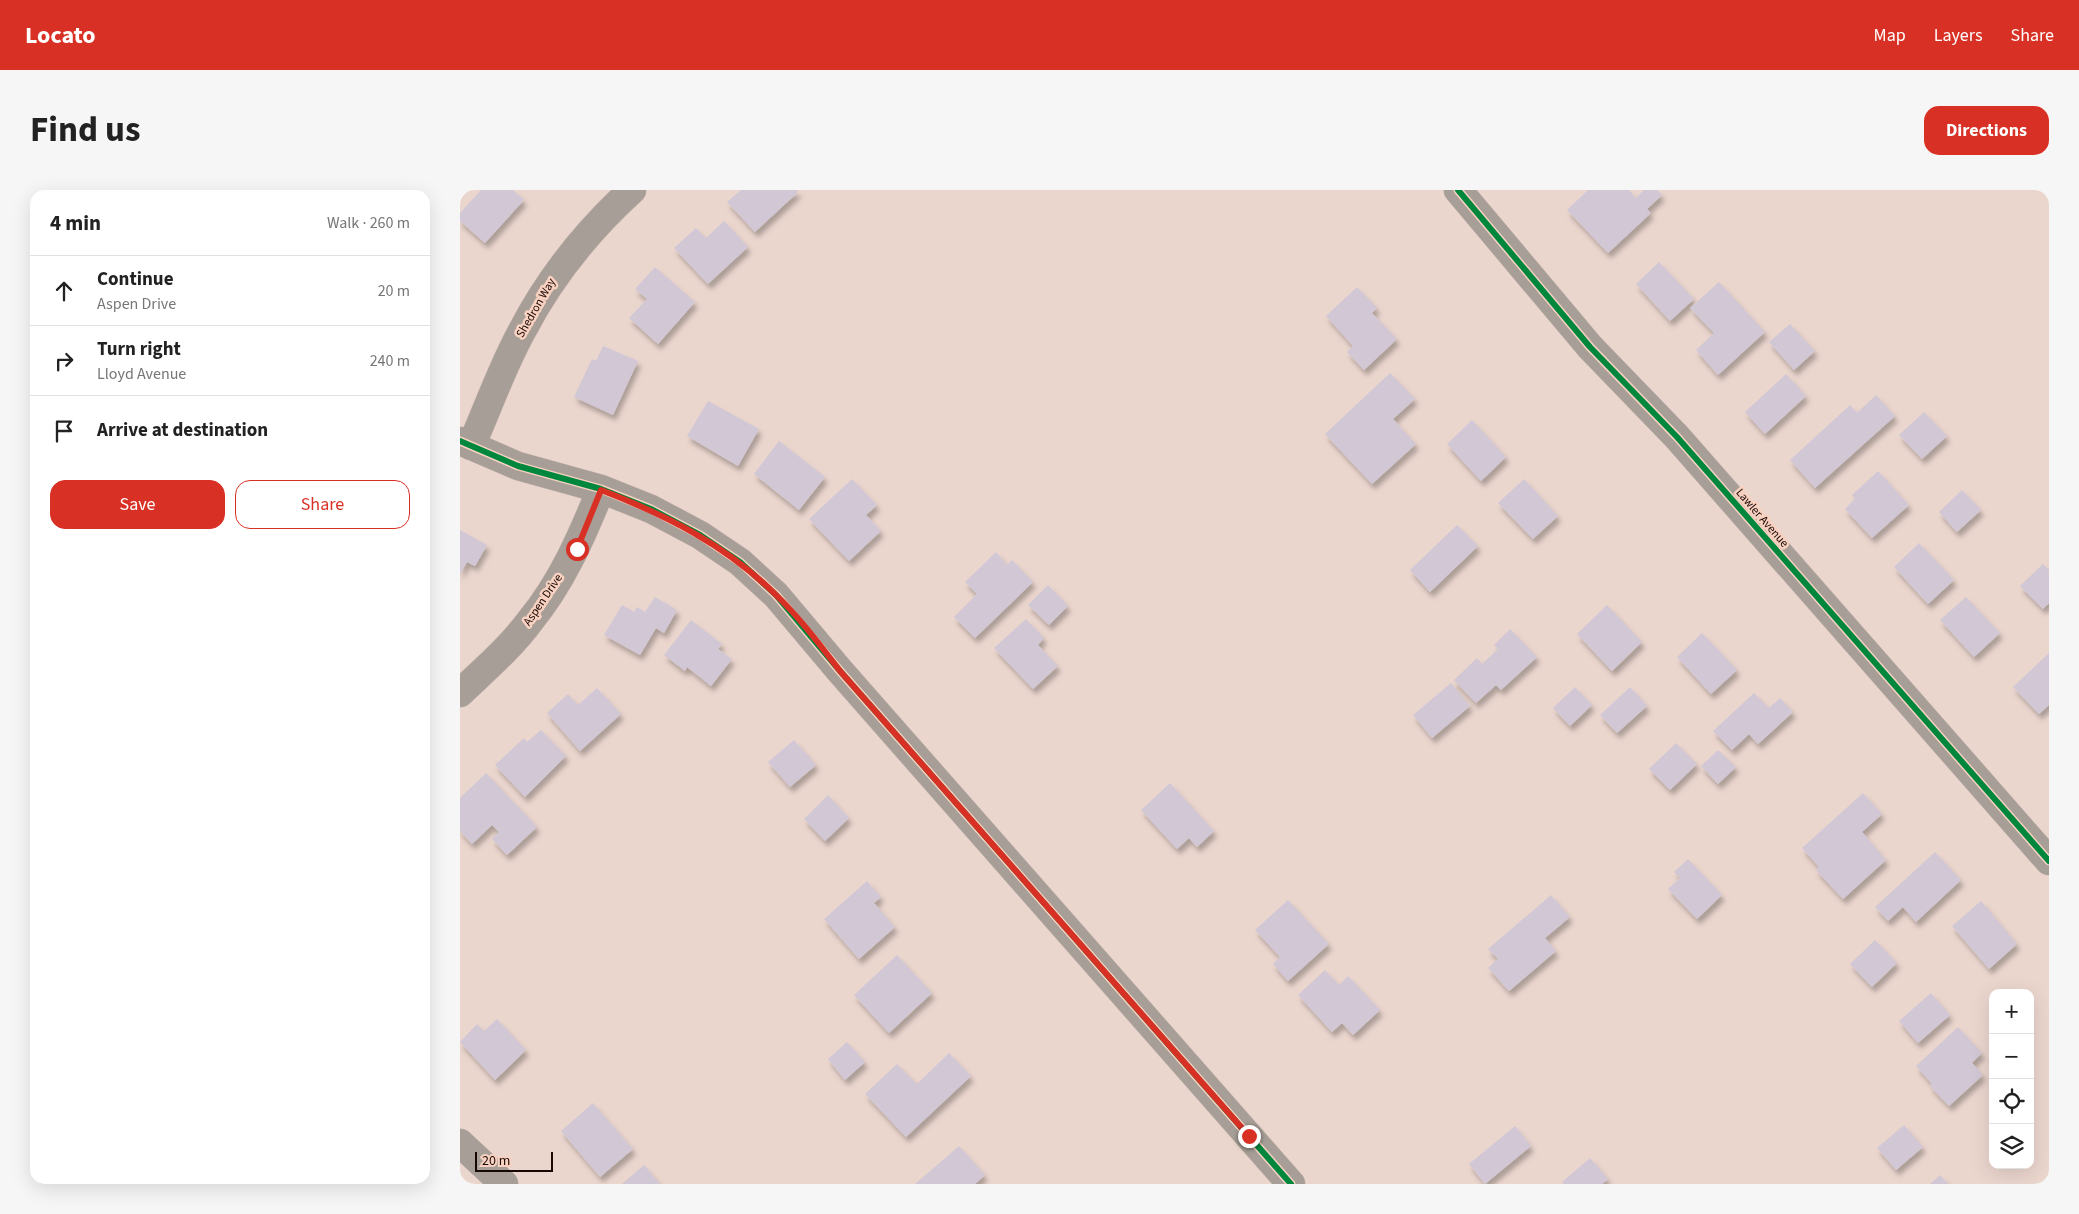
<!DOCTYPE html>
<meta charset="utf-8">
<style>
:root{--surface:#fff;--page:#f6f6f6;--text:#222;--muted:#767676;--line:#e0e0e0;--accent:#d93025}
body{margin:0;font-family:"Source Sans 3",sans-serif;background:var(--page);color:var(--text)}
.controls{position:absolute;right:15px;bottom:15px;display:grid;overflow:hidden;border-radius:10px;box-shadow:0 5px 20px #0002}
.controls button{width:45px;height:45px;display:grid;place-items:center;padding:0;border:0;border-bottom:1px solid var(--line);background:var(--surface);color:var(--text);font:25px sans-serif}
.scale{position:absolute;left:15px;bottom:12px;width:78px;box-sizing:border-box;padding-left:5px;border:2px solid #180803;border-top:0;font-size:14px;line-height:18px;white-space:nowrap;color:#180803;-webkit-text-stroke:4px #f8d1c1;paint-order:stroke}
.stop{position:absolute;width:15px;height:15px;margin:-11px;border:4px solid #d93025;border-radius:50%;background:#fff}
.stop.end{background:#d93025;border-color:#fff;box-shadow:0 1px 5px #0008}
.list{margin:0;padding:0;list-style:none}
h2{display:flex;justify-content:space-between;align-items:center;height:65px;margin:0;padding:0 20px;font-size:21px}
h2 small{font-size:16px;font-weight:400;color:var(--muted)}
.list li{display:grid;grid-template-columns:32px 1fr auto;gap:15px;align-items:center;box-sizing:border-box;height:70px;padding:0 20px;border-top:1px solid var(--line)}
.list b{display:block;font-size:19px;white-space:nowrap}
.list p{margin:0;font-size:16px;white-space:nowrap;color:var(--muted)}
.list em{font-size:16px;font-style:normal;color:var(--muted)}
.actions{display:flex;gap:10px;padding:15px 20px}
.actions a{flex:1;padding:11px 0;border:1px solid var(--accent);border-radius:15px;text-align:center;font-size:18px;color:var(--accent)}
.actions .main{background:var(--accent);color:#fff}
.icon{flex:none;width:28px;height:28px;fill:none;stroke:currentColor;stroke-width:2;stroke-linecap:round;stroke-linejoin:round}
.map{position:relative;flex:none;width:1589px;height:994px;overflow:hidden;border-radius:15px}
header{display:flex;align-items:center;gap:30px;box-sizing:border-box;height:70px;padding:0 25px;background:var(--accent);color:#fff}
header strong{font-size:24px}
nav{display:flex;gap:28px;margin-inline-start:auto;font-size:18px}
.intro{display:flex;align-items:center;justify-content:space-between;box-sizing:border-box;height:120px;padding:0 30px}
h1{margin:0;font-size:35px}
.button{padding:12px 22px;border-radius:15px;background:var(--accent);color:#fff;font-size:18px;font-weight:700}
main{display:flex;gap:30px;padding:0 30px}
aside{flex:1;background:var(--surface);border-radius:15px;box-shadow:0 5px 20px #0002}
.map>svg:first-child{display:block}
</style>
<header>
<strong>Locato</strong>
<nav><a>Map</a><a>Layers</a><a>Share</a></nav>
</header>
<div class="intro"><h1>Find us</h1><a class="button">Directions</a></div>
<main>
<aside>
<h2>4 min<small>Walk · 260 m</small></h2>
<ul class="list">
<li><svg class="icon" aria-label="ahead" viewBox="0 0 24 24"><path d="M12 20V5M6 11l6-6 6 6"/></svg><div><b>Continue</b><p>Aspen Drive</p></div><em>20 m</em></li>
<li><svg class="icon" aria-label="right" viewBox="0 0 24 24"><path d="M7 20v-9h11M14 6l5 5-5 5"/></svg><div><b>Turn right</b><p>Lloyd Avenue</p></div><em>240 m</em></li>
<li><svg class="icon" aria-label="arrive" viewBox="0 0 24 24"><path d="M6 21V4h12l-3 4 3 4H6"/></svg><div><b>Arrive at destination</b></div></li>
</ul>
<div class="actions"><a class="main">Save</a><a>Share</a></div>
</aside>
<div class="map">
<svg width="1589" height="994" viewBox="0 0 1589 994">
<defs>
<filter id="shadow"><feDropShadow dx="3" dy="5.5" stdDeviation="2.5" flood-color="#0004"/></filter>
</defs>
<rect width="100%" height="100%" fill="#ebd6ce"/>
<path fill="#d1c7d5" filter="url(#shadow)" d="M21 0H53L64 10 25 53 0 31V23Z
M281 0H337L338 2 295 42 267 12Z
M1128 0H1169L1176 8 1184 0H1197L1202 5 1187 19 1191 23 1148 63 1107 20Z
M264 31 288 57 248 94 214 58 236 38 246 48Z
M1199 72 1234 109 1210 131 1176 94Z
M195 77 235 112 198 154 169 128 187 109 175 99Z
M1259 92 1305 142 1258 185 1236 160 1254 143 1230 118Z
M897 97 917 118 912 123 937 149 904 180 887 162 893 156 866 126Z
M1330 134 1355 161 1334 180 1309 152Z
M143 156 178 171 153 225 114 207 132 169 136 171Z
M930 183 955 209 933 229 956 254 912 294 865 244Z
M1326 184 1346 206 1305 244 1285 222Z
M1416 205 1435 226 1355 298 1330 270 1390 215 1397 223Z
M248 211 299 239 278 276 227 246Z
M1464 222 1487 246 1462 269 1439 245Z
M1012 230 1046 267 1021 291 987 254Z
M319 251 365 287 339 320 294 284Z
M1418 281 1449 315 1412 348 1385 319 1395 309 1392 305Z
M392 289 417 315 406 325 421 341 389 371 349 329Z
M1064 289 1098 326 1073 349 1038 313Z
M1502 300 1521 320 1497 342 1479 322Z
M997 335 1018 356 970 402 950 380Z
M0 340 27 355 15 376 7 372 0 384Z
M1459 353 1494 390 1468 414 1434 377Z
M536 362 547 375 552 370 573 392 515 448 494 427 517 404 505 392Z
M1583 374 1589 380V413L1583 419 1560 396Z
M588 395 608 416 589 435 568 415Z
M195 407 217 420 204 443 196 438 180 465 144 445 162 415 174 422 177 417 185 422Z
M1506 407 1540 443 1514 467 1480 430Z
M1147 415 1182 452 1152 481 1117 444Z
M566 429 584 448 578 455 598 476 573 499 534 458Z
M231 430 262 454 258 459 272 469 251 496 227 477 225 481 204 465Z
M1050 439 1077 467 1041 500 1036 495 1016 513 994 490 1017 468 1022 474 1038 459 1034 455Z
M1242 443 1277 480 1251 504 1217 467Z
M1589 463V515L1579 524 1553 497Z
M991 493 1010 516 972 548 953 525Z
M1115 497 1132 515 1110 536 1093 518Z
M1170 497 1187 516 1157 543 1140 525Z
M137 498 161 524 120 561 87 523 108 504 118 515Z
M1294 503 1309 518 1320 508 1333 522 1298 554 1289 544 1272 560 1253 541Z
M81 540 106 566 65 607 35 575 64 548 67 552Z
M334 550 356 575 330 597 308 572Z
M1216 553 1237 574 1210 600 1189 579Z
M1258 560 1276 577 1258 594 1241 576Z
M26 583 77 637 47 665 32 649 39 642 32 635 12 654 0 641V608Z
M710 593 754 641 737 657 729 648 717 659 681 620Z
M1403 603 1422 624 1402 642 1426 670 1383 709 1356 680 1359 677 1342 658Z
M368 605 389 628 365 651 344 629Z
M1475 662 1501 690 1456 732 1443 717 1428 731 1415 717Z
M1228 669 1262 705 1237 729 1208 699 1220 688 1214 682Z
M407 691 421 707 414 713 435 737 399 769 364 729Z
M1091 705 1110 727 1085 748 1096 761 1049 801 1028 778 1038 769 1028 759Z
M828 710 869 754 828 791 813 774 820 767 795 740Z
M1521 711 1557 754 1529 779 1492 736Z
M1415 750 1437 773 1412 797 1390 774Z
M437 765 472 803 429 843 394 805Z
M865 780 879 795 888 786 920 820 893 845 882 833 872 842 838 805Z
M1471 803 1490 825 1458 853 1439 831Z
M37 829 66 860 35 890 0 852 17 834 24 841Z
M1498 837 1522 863 1512 873 1523 885 1489 916 1470 896 1472 894 1456 876Z
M387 852 405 872 385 890 368 869Z
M489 863 511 886 446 947 405 904 437 874 457 894Z
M133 913 173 959 140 987 101 941Z
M1444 935 1463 957 1436 980 1417 958Z
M1055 936 1071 956 1025 994 1009 974Z
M499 956 525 985 515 994H455Z
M1130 968 1148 989 1142 994H1104L1102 992Z
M184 975 200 994H162Z
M1480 985 1488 994H1470Z"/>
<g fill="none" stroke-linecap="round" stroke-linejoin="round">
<g stroke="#c3b2ac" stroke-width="29">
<path id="minor" d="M998 0 1130 157 1217 247 1589 671
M0 251 58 276 141 299 191 319 240 345 280 372 316 405 380 481 831 994
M11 256C28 218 42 177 62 141 90 87 127 41 172 0
M0 503C24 480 50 458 70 431 102 392 122 346 141 299
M0 953 44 994"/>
</g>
<use href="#minor" stroke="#a79f97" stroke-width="28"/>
<g stroke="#f8d1c1" stroke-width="9">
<path id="cycleway" d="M998 0 1130 157 1217 247 1589 671
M0 251 58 276 141 299 191 319 240 345 280 372 316 405 380 481 831 994"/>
</g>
<use href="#cycleway" stroke="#00873e" stroke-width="6"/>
</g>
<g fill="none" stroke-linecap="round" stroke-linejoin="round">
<path stroke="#d93025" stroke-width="6" d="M117 359 141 300C206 325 266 355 316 405 340 428 360 455 380 481L789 946"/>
</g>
<g text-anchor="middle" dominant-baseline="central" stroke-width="5" stroke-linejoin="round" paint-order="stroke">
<g font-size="12" fill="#180803" stroke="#f8d1c1">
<text transform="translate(76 118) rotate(-60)">Shedron Way</text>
<text transform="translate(1302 328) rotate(49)">Lawler Avenue</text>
<text transform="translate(83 410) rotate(-56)">Aspen Drive</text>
</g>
</g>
</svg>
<div class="controls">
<button>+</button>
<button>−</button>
<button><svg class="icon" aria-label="locate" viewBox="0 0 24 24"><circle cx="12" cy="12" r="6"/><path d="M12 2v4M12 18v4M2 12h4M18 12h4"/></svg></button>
<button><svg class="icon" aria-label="layers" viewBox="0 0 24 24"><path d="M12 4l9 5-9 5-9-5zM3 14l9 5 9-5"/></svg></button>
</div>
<div class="scale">20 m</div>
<div class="stop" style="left:117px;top:359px"></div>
<div class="stop end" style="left:789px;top:946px"></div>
</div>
</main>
